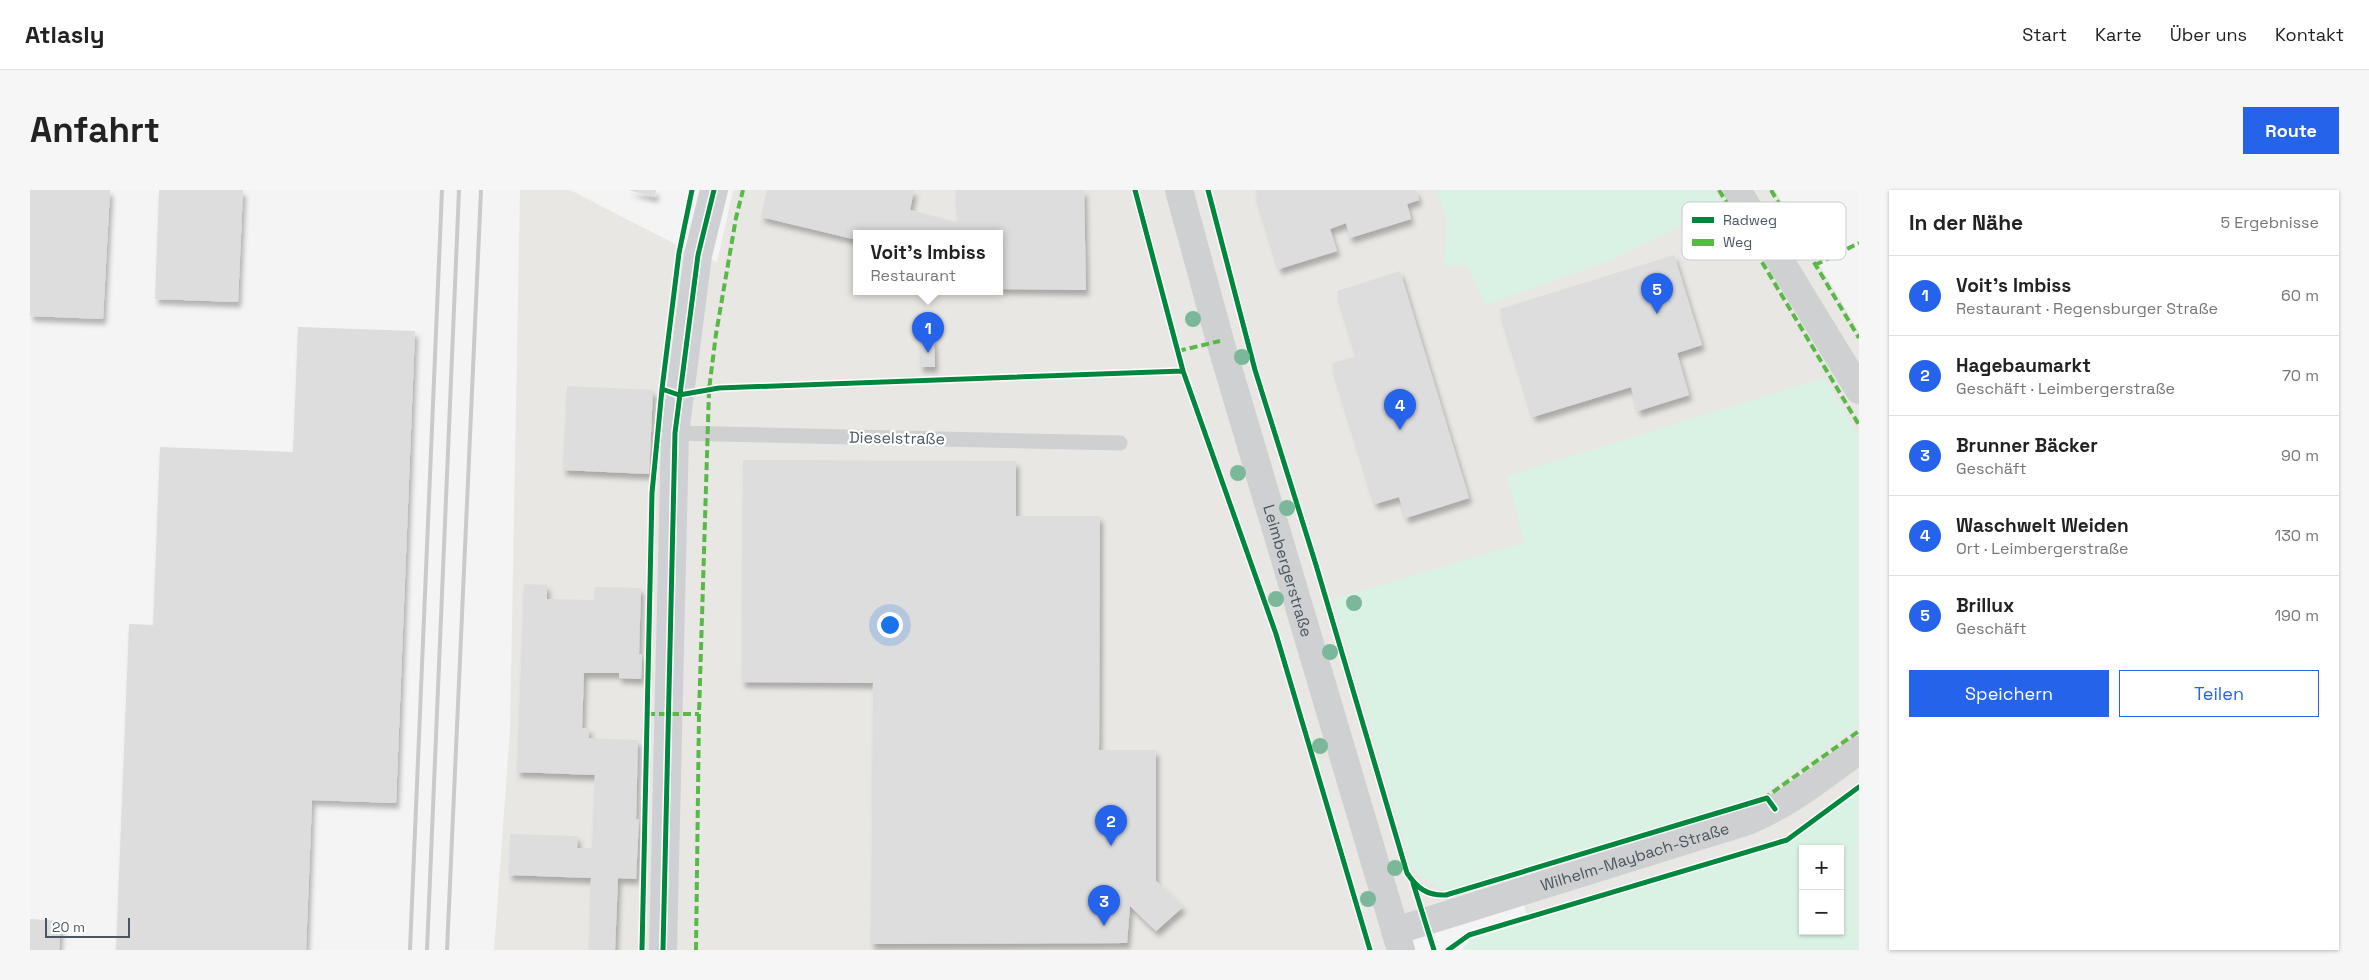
<!DOCTYPE html>
<html lang="de">
<meta charset="utf-8">
<style>
:root{--surface:#fff;--page:#f6f6f6;--text:#222;--muted:#767676;--line:#e0e0e0;--accent:#2563eb}
body{margin:0;font-family:"Space Grotesk",sans-serif;background:var(--page);color:var(--text)}
.controls{position:absolute;right:15px;bottom:15px;display:grid;overflow:hidden;border-radius:0px;box-shadow:0 1px 4px #0004}
.controls button{width:45px;height:45px;display:grid;place-items:center;padding:0;border:0;border-bottom:1px solid var(--line);background:var(--surface);color:var(--text);font:25px sans-serif}
.scale{position:absolute;left:15px;bottom:12px;width:85px;box-sizing:border-box;padding-left:5px;border:2px solid #4a5661;border-top:0;font-size:14px;line-height:18px;white-space:nowrap;color:#4a5661;-webkit-text-stroke:4px #fff;paint-order:stroke}
.you{position:absolute;left:859px;top:434px;width:18px;height:18px;margin:-12px;border:4px solid #fff;border-radius:50%;background:#1a73e8;box-shadow:0 0 0 8px #1a73e833}
.badge{display:grid;place-items:center;width:32px;height:32px;border-radius:50%;background:var(--accent);color:#fff;font-size:16px;font-weight:700}
.pin{position:absolute;translate:-50% -41px;filter:drop-shadow(0 1px 2px #0008)}
.pin::after{content:'';position:absolute;top:26px;width:18px;height:15px;background:inherit;clip-path:polygon(0 0,100% 0,50% 100%)}
.popup{position:absolute;left:823px;top:40px;width:150px;height:65px;box-sizing:border-box;display:grid;place-content:center;border-radius:0px;background:var(--surface);filter:drop-shadow(0 1px 4px #0005);font-size:16px;white-space:nowrap;color:var(--muted)}
.popup b{font-size:19px;color:var(--text)}
.popup::after{content:'';position:absolute;left:50%;top:100%;margin-left:-10px;border:10px solid transparent;border-top-color:var(--surface)}
.list{margin:0;padding:0;list-style:none}
h2{display:flex;justify-content:space-between;align-items:center;height:65px;margin:0;padding:0 20px;font-size:21px}
h2 small{font-size:16px;font-weight:400;color:var(--muted)}
.list li{display:grid;grid-template-columns:32px 1fr auto;gap:15px;align-items:center;box-sizing:border-box;height:80px;padding:0 20px;border-top:1px solid var(--line)}
.list b{display:block;font-size:19px;white-space:nowrap}
.list p{margin:0;font-size:16px;white-space:nowrap;color:var(--muted)}
.list em{font-size:16px;font-style:normal;color:var(--muted)}
.actions{display:flex;gap:10px;padding:15px 20px}
.actions a{flex:1;padding:11px 0;border:1px solid var(--accent);border-radius:0px;text-align:center;font-size:18px;color:var(--accent)}
.actions .main{background:var(--accent);color:#fff}
.map{position:relative;flex:none;width:1829px;height:760px;overflow:hidden;border-radius:0px}
header{display:flex;align-items:center;gap:30px;box-sizing:border-box;height:70px;padding:0 25px;background:var(--surface);border-bottom:1px solid var(--line)}
header strong{font-size:24px}
nav{display:flex;gap:28px;margin-inline-start:auto;font-size:18px}
.intro{display:flex;align-items:center;justify-content:space-between;box-sizing:border-box;height:120px;padding:0 30px}
h1{margin:0;font-size:35px}
.button{padding:12px 22px;border-radius:0px;background:var(--accent);color:#fff;font-size:18px;font-weight:700}
main{display:flex;gap:30px;padding:0 30px}
aside{flex:1;background:var(--surface);border-radius:0px;box-shadow:0 1px 4px #0004}
.map>svg:first-child{display:block}
</style>
<header>
<strong>Atlasly</strong>
<nav><a>Start</a><a>Karte</a><a>Über uns</a><a>Kontakt</a></nav>
</header>
<div class="intro"><h1>Anfahrt</h1><a class="button">Route</a></div>
<main>
<div class="map">
<svg width="1829" height="760" viewBox="0 0 1829 760">
<defs>
<filter id="shadow"><feDropShadow dx="3" dy="5.5" stdDeviation="2.5" flood-color="#0004"/></filter>
</defs>
<rect width="100%" height="100%" fill="#f4f4f4"/>
<path fill="#e8e7e3" fill-rule="evenodd" d="M490 0H540L653 58 687 72 703 0H1745L1829 141V602L1758 654 1499 733 1490 702 1405 728 1371 760H464L480 540ZM827 44H969V102H827Z"/>
<path fill="#d9f2e3" fill-rule="evenodd" d="M1407 0H1684L1693 16 1581 70 1456 115 1437 75 1414 76 1417 30Z
M1794 188 1829 246V535L1734 604 1428 698 1414 701 1386 683 1381 674 1303 409 1494 353 1477 286Z
M1829 602V760H1432L1439 750 1758 654ZM1773 659H1810V741H1773Z"/>
<path fill="#ddddde" filter="url(#shadow)" d="M0 0H80L73 129 0 126Z
M129 0H213L208 112 125 109Z
M598 0H626L625 7Z
M737 0H884L880 20 927 32 926 0H1054L1056 100 969 99V44H827V50L731 27Z
M1225 0H1386L1389 10 1377 14 1381 29 1320 48 1316 33 1300 39 1307 61 1249 79Z
M1644 65 1672 155 1647 163 1659 205 1608 221 1601 197 1503 227 1470 119Z
M1370 81 1439 308 1376 328 1369 307 1345 314 1302 173 1327 166 1307 101Z
M268 137 385 141 366 613 282 610 276 760H86L99 434 123 435 130 257 263 262Z
M889 148H904L905 177H890Z
M537 196 623 200 619 284 533 280Z
M713 270 986 271V326H1070L1069 560H1126V691L1153 717 1126 741 1100 716 1097 753 841 754 843 493 712 492Z
M494 394 517 395V409L564 410 565 397 611 398 609 464H612L611 489 589 488V483H554L552 538H559V548L608 550 606 630 609 629 606 689 588 688 585 760H559L561 688 479 685 480 644 548 646 547 658H562L565 585 487 582Z
M0 729 31 731 29 760H0Z"/>
<g fill="none" stroke-linecap="round" stroke-linejoin="round">
<path stroke="#ced0d2" stroke-width="15" d="M645 243 1090 253"/>
<g stroke="#ced0d2" stroke-width="28">
<path d="M1707 0 1829 200"/>
<path id="s1" d="M1365 741 1715 632C1758 615 1792 587 1829 560"/>
</g>
<path stroke="#ced0d2" stroke-width="28" id="s2" d="M1149 0 1190 151 1371 760"/>
<path stroke="#ced0d4" stroke-width="28" d="M633 760 645 243 668 65 684 0"/>
<path stroke="#c9cacc" stroke-width="4" d="M380 760 412 0
M397 760 429 0
M417 760 451 0"/>
<path stroke="#58b947" stroke-width="4" stroke-dasharray="8 4" stroke-linecap="butt" d="M1689 0 1829 235
M1741 0 1829 148
M1785 75 1829 53
M1148 161 1190 151
M617 524H669
M1733 609 1829 541
M666 760 669 524 679 200 686 144 706 28 713 0"/>
<g stroke="#fff" stroke-width="8">
<path id="cycleway" d="M662 0 649 63 632 199 649 205 689 198 1153 181
M1105 0 1153 181 1246 444 1340 760
M1178 0 1225 180 1286 375 1377 683C1387 698 1397 706 1416 705L1737 608 1745 619
M1383 693 1404 760
M612 760 622 303 632 199
M633 760 645 243 668 65 684 0
M1418 760 1439 745 1757 650 1829 597"/>
</g>
<use href="#cycleway" stroke="#00873e" stroke-width="5"/>
</g>
<g fill="#7ab899">
<circle cx="1163" cy="129" r="8"/>
<circle cx="1212" cy="167" r="8"/>
<circle cx="1208" cy="283" r="8"/>
<circle cx="1257" cy="318" r="8"/>
<circle cx="1246" cy="409" r="8"/>
<circle cx="1324" cy="413" r="8"/>
<circle cx="1300" cy="462" r="8"/>
<circle cx="1290" cy="556" r="8"/>
<circle cx="1365" cy="678" r="8"/>
<circle cx="1338" cy="709" r="8"/>
</g>
<g text-anchor="middle" dominant-baseline="central" stroke-width="4.5" stroke-linejoin="round" paint-order="stroke">
<g font-size="16" fill="#4a5661" stroke="#fff">
<text transform="translate(867 248) rotate(1)">Dieselstraße</text>
<text stroke="none"><textPath href="#s2" startOffset="396">Leimbergerstraße</textPath></text>
<text stroke="none"><textPath href="#s1" startOffset="251">Wilhelm-Maybach-Straße</textPath></text>
</g>
</g>
<rect x="1652" y="12" width="164" height="58" rx="8" fill="#fff" stroke="#c9ccd0" stroke-width="1"/>
<rect x="1662" y="27" width="22" height="6" fill="#00873e"/>
<rect x="1662" y="49" width="22" height="7" fill="#58b947"/>
<g font-size="14" fill="#4a5661">
<text x="1693" y="35">Radweg</text>
<text x="1693" y="57">Weg</text>
</g>
</svg>
<div class="controls">
<button>+</button>
<button>−</button>
</div>
<div class="scale">20 m</div>
<div class="you"></div>
<div class="pin badge" style="left:898px;top:163px">1</div>
<div class="popup"><b>Voit's Imbiss</b>Restaurant</div>
<div class="pin badge" style="left:1081px;top:656px">2</div>
<div class="pin badge" style="left:1074px;top:736px">3</div>
<div class="pin badge" style="left:1370px;top:240px">4</div>
<div class="pin badge" style="left:1627px;top:124px">5</div>
</div>
<aside>
<h2>In der Nähe<small>5 Ergebnisse</small></h2>
<ul class="list">
<li><span class="badge">1</span><div><b>Voit's Imbiss</b><p>Restaurant · Regensburger Straße</p></div><em>60 m</em></li>
<li><span class="badge">2</span><div><b>Hagebaumarkt</b><p>Geschäft · Leimbergerstraße</p></div><em>70 m</em></li>
<li><span class="badge">3</span><div><b>Brunner Bäcker</b><p>Geschäft</p></div><em>90 m</em></li>
<li><span class="badge">4</span><div><b>Waschwelt Weiden</b><p>Ort · Leimbergerstraße</p></div><em>130 m</em></li>
<li><span class="badge">5</span><div><b>Brillux</b><p>Geschäft</p></div><em>190 m</em></li>
</ul>
<div class="actions"><a class="main">Speichern</a><a>Teilen</a></div>
</aside>
</main>
